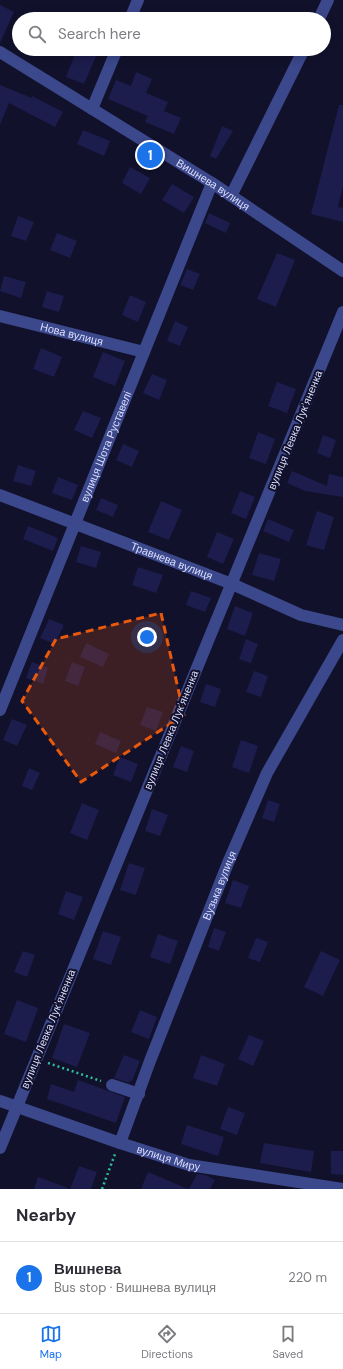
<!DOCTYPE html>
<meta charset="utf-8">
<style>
:root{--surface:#fff;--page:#f2f2f3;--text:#2b2b33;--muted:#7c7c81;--line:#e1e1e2;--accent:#1a73e8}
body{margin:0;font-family:"DM Sans",sans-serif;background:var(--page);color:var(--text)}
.you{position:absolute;left:147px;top:637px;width:14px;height:14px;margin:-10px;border:3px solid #fff;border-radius:50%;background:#1a73e8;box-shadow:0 0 0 6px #1a73e833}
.badge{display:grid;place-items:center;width:26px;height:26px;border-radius:50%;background:var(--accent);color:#fff;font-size:13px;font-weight:700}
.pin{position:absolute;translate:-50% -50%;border:2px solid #fff;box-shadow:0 1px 4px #0006}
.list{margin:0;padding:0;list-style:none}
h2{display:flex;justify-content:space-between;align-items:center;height:52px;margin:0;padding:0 16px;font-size:17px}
h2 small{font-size:13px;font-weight:400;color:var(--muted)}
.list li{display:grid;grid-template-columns:26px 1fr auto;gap:12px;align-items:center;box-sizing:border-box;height:72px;padding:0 16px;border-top:1px solid var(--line)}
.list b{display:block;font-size:15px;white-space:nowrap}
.list p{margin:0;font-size:13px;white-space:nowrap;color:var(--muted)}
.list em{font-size:13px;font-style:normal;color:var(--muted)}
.icon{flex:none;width:22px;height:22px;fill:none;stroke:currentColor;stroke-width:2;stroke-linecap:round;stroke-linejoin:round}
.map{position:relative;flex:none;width:343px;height:1189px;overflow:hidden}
.search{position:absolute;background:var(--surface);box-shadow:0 2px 10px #0003;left:12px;right:12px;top:12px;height:44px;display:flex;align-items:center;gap:10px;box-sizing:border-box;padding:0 14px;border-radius:22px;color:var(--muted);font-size:15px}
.sheet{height:124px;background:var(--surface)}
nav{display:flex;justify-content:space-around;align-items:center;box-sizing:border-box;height:56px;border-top:1px solid var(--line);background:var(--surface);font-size:11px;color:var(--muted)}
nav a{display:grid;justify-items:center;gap:2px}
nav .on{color:var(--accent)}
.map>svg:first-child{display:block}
</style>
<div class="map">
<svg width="343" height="1189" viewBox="0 0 343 1189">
<rect width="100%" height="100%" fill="#11112c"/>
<path fill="#1c1c4d" d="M0 5 14 12 0 43Z
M77 49H85L97 54 84 84 66 77Z
M136 72 152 79 146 93 168 102 164 111 181 118 174 134 145 122 148 116 108 99 116 80 131 86Z
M0 85 32 98V96L63 112 55 127 9 103 0 125Z
M339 105H343V186L338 207 343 208V222L311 214Z
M222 126 233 131 216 159 210 156Z
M83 130 110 141 104 156 77 144Z
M130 167 150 178 141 194 122 183Z
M172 184 194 197 184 213 162 200Z
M209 213 230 223 226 233 205 223Z
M18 216 34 222 26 241 11 236Z
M57 233 77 241 70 258 50 250Z
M277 253 295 260 276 307 257 299Z
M187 269 200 274 193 290 180 285Z
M4 276 26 282 21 298 0 291Z
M47 291 64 296 59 312 42 307Z
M130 295 146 302 138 322 122 315Z
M175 321 188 327 180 346 167 341Z
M41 348 62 357 54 377 33 369Z
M103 352 125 361 115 386 93 377Z
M152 374 167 380 159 400 143 393Z
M277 382 296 389 287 413 268 406Z
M83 411 101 418 92 438 74 430Z
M258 432 275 439 266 464 249 458Z
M323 435 336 440 330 458 317 453Z
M123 444 139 451 132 467 116 460Z
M18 465 36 471 31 486 13 481Z
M292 471 327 486 329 474 343 477V497L305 491 287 483Z
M58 477 78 485 72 500 52 493Z
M240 491 255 497 246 519 231 513Z
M101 498 118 505 113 517 96 510Z
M161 501 182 510 169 540 148 532Z
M317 511 334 517 324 550 306 545Z
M268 519 294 530 289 542 263 531Z
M28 526 58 538 53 551 23 539Z
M217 532 234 539 223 564 207 557Z
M81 546 101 552 96 568 76 562Z
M259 553 281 559 274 581 252 575Z
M138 567 163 575 156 593 132 585Z
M191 591 211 598 205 612 186 605Z
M235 606 253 613 245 636 227 629Z
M49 619 64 625 55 644 40 638Z
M246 639 258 644 251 663 239 659Z
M86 643 109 654 103 667 80 657Z
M32 662 48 668 43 684 26 678Z
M72 662 85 667 78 686 65 681Z
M254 671 268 676 261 697 246 692Z
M206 684 221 689 215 707 200 702Z
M147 707 163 712 156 731 140 725Z
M12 719 27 725 17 746 3 740Z
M100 732 121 741 116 753 95 744Z
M241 740 258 746 249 773 232 767Z
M181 746 194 751 187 772 173 767Z
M120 757 138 764 131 782 113 775Z
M29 768 40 773 32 790 22 786Z
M268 800 280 804 274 822 262 818Z
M82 803 99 810 87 840 70 833Z
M152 809 168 815 160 836 145 831Z
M129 863 145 868 136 895 120 890Z
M233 880 249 886 241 908 225 903Z
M66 891 83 897 74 920 58 914Z
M214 928 226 932 219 951 208 947Z
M103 931 121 937 111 965 93 959Z
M158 934 178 941 170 964 150 957Z
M256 938 268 942 260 962 248 958Z
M23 951 35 955 27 977 14 972Z
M321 951 340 960 323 996 304 987Z
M17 1000 38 1008 26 1042 4 1034Z
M140 1010 157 1017 149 1039 131 1032Z
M64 1024 90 1033 77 1067 52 1058Z
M249 1035 264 1041 253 1066 238 1059Z
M124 1055 140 1061 132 1081H130L129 1083 114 1078Z
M201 1055 225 1064 217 1086 193 1078Z
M78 1080 125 1097 116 1123 47 1099 51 1084 74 1092Z
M228 1107 245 1113 237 1135 220 1129Z
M187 1125 224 1137 218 1156 181 1144Z
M264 1143 314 1151 311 1172 260 1163Z
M331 1151H343V1175L331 1174Z
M79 1166 97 1172 91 1189H70Z
M148 1172 188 1189H141Z
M197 1174 205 1175 215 1180 210 1189H189Z
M38 1177 68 1188V1189H34Z"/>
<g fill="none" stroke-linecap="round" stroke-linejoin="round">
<path stroke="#2ec09a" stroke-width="2.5" stroke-dasharray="2 3" stroke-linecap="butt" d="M48 1063 101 1081
M102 1189 115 1154"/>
<g stroke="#3b488b" stroke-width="12">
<path d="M130 19 138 0"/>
<path d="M319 19 328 0"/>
<path id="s1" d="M0 52 212 183 343 271"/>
<path d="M92 109 117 49"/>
<path d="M231 196 304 49"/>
<path id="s2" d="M0 316 144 352"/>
<path id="s3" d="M0 495 232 584 301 615 343 625"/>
<path id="s4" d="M0 710 212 183"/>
<path d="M112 1085 139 1094"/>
<path id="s5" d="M0 1101 120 1143 189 1165 343 1189"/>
<path id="s6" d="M120 1143 150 1061 228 863 267 773 343 640"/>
<path d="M0 1148 343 312"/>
</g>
</g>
<path fill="#e8590c" fill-opacity="0.2" stroke="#e8590c" stroke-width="3" stroke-dasharray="8 5" stroke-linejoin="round" d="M161 613 184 715 81 782 22 701 56 639Z"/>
<g text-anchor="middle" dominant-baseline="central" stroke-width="4" stroke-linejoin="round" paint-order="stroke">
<g font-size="11" fill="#dbdeff" stroke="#11112c">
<text stroke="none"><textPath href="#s1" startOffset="251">Вишнева вулиця</textPath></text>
<text stroke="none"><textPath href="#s2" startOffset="74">Нова вулиця</textPath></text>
<text transform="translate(295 430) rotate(-68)">вулиця Левка Лукʼяненка</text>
<text stroke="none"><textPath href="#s4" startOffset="284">вулиця Шота Руставелі</textPath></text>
<text stroke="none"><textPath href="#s3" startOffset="184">Травнева вулиця</textPath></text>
<text transform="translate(171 730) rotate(-68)">вулиця Левка Лукʼяненка</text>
<text stroke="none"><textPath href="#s6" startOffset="276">Вузька вулиця</textPath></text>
<text transform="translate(48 1029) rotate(-68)">вулиця Левка Лукʼяненка</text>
<text stroke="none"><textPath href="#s5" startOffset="178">вулиця Миру</textPath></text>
</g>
</g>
</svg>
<div class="you"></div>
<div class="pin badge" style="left:150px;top:155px">1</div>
<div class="search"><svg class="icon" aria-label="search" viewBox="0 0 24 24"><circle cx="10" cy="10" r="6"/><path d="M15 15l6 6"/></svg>Search here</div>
</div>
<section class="sheet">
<h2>Nearby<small></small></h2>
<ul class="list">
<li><span class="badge">1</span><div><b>Вишнева</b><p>Bus stop · Вишнева вулиця</p></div><em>220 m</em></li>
</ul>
</section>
<nav>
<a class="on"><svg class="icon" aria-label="map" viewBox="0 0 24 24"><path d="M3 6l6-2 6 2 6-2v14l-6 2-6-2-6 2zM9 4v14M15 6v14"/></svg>Map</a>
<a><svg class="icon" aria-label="directions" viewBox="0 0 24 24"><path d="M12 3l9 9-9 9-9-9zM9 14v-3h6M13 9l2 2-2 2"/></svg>Directions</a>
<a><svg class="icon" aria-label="saved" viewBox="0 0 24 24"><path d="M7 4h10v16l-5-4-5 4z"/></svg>Saved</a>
</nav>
